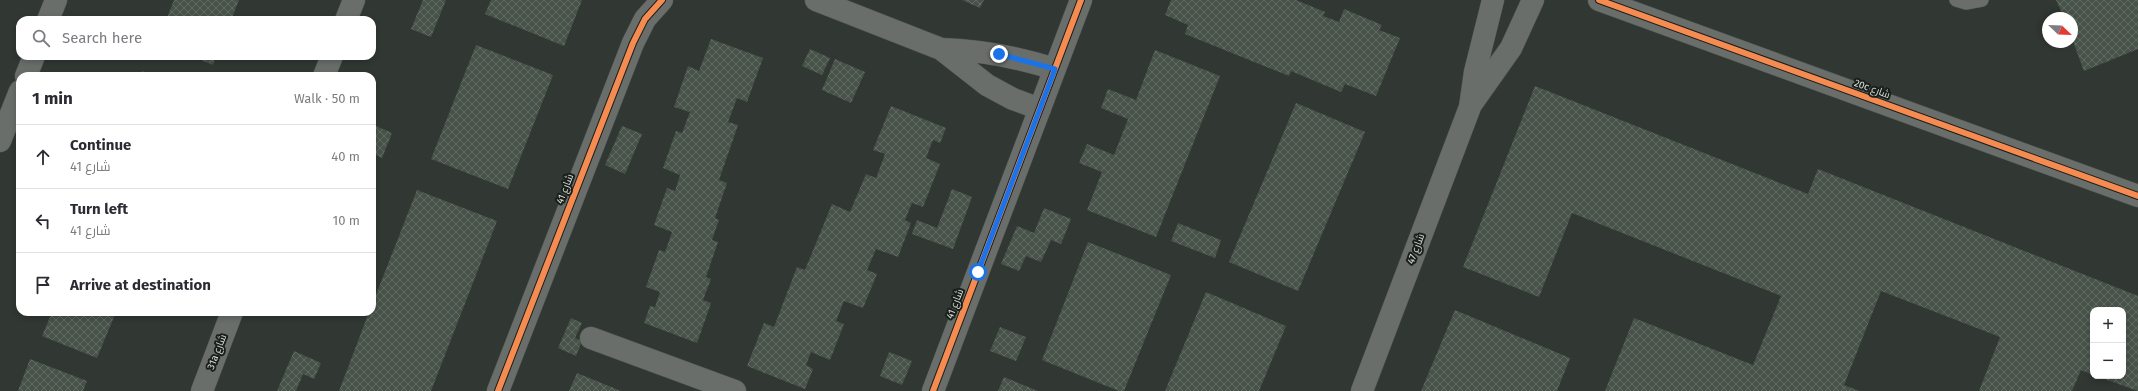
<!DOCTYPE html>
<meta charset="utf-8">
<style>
:root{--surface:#fff;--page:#f7f7f7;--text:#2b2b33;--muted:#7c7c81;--line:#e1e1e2}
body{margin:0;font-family:"Fira Sans",Cairo,sans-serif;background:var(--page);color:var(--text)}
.controls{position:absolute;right:12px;bottom:12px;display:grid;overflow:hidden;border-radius:8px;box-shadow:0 2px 6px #0003}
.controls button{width:36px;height:36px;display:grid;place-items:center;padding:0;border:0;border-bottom:1px solid var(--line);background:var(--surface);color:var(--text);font:20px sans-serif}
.compass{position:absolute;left:2042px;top:12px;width:36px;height:36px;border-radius:50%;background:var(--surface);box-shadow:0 2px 6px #0003;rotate:113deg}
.stop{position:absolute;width:12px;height:12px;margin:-9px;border:3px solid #1a73e8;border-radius:50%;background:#fff}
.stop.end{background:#1a73e8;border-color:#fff;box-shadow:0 1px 4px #0008}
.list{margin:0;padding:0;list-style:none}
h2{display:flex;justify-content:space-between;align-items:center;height:52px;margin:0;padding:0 16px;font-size:17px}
h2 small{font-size:13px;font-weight:400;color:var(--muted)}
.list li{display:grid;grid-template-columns:26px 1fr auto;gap:12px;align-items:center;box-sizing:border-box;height:64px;padding:0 16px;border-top:1px solid var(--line)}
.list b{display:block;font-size:15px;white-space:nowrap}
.list p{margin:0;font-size:13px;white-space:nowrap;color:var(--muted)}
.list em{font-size:13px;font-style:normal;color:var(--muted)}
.icon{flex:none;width:22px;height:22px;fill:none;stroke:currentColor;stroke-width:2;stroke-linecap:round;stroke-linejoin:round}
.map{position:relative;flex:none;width:2138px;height:391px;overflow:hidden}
.search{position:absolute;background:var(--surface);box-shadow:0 2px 6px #0003;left:16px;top:16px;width:360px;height:44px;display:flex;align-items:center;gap:10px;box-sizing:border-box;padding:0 14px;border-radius:12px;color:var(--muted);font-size:15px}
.panel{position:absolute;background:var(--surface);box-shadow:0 2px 6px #0003;left:16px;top:72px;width:360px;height:244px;border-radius:12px}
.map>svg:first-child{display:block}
</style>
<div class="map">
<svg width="2138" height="391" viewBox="0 0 2138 391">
<defs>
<pattern id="building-cross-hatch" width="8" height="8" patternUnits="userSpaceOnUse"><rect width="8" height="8" fill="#475249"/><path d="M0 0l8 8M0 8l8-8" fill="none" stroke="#616b63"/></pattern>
</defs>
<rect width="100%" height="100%" fill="#313732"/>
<path fill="url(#building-cross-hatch)" d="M174 0H239L231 20H166Z
M423 0H446L431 37 411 29Z
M491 0H582L564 46 485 14Z
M962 0H984L980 8Z
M1171 0H1296L1325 12 1323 16 1339 22 1344 9 1382 25 1379 30 1400 38 1376 96 1345 84 1341 92 1291 71 1289 76 1185 34 1188 25 1165 15Z
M2056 0H2138V49L2084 71 2072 39V18H2064Z
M711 39 763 58 747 102 737 98 728 122 738 125 719 180 727 183 715 218 719 220 712 240 718 242 706 277 711 279 703 300 711 303 697 343 644 323 650 306 655 307 660 292 646 287 659 250 665 252 672 232 654 225 667 188 675 191 680 175 663 168 676 131 682 133 690 112 674 107 688 66 699 71Z
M476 45 553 75 508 189 431 159Z
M810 49 830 58 822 75 802 66Z
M1155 50 1220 76 1156 237 1087 210 1102 172 1079 163 1087 144 1114 155 1128 119 1101 108 1108 89 1136 100Z
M192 56H216L213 65Z
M835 59 865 72 851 103 822 90Z
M142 71 156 76H140Z
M1535 86 1808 194 1818 169 2138 296V391L2096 376H2123V310H2093V375L2081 370 2072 391H1979L2000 337 1881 291 1844 385 1859 391H1605L1634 318 1753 365 1781 296 1572 213 1539 297 1463 267Z
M1296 103 1365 132 1298 291 1229 262Z
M891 106 946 128 940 143 933 140 926 158 940 164 923 207 912 203 905 220 911 223 898 257 876 249 867 270 877 274 863 308 844 301 836 321 844 324 830 360 811 352 806 365 813 369 805 389 747 366 764 323 774 327 797 267 805 270 832 204 850 212 866 174 876 178 885 154 873 150Z
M374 125 392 133 382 158 372 153V130Z
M622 126 642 134 625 174 605 165Z
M952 189 972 197 953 249 912 234 917 220 937 228Z
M417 190 497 221 431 391H339L369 312H372V305Z
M1044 208 1071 219 1061 244 1051 240 1041 262 1026 256 1019 271 1001 264 1017 226 1034 233Z
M1178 223 1221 240 1215 258 1171 241Z
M372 226 376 228 372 237Z
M1088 242 1171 275 1124 391H1119L1042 360Z
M1206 292 1286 326 1259 391H1165Z
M1455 310 1570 358 1557 391H1421Z
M52 312H116L97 358 42 336Z
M332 312H341L340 315Z
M571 318 582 323 575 338 582 341 576 356 558 348Z
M1000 327 1026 337 1016 361 990 351Z
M294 351 321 363 314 379 303 374 296 391H277Z
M889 352 912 361 902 385 880 376Z
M30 359 87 381 83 391H18Z
M577 373 621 391H569Z
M1004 377 1038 391H998Z"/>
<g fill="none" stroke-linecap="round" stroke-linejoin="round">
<g stroke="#505551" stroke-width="14">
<path id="lane" d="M1956 0 1966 3 1982 0"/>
</g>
<g stroke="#505551" stroke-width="23">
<path id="street" d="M816 0 941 49 987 85 1013 99 1040 109
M1599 0 2138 196
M48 20 56 0
M346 20 354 0
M941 49C981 50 1017 57 1055 69
M26 76 34 56
M324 76 332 56
M1470 106 1511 48 1533 0
M0 141 20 91
M591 338 735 391
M202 391 232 312
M498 391 633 43 645 19 662 0
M933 391 1081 0
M1362 391 1470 107 1475 72 1493 0"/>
</g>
<use href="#lane" stroke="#6a6e6b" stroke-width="13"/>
<use href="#street" stroke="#6a6e6b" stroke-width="22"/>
<g stroke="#1a1f1b" stroke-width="8">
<path id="cycleway" d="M1599 0 2138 196
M498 391 633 43 645 19 662 0
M933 391 1081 0"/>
</g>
<use href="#cycleway" stroke="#f68b52" stroke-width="6"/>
</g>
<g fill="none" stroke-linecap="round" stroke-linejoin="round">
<path stroke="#1a73e8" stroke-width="5" d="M978 272 1055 69 999 54"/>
</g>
<g text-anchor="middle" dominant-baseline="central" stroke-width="4" stroke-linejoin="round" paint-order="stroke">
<g font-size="10" fill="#dbe2dc" stroke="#1a1f1b">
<text transform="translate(1872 89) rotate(20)">20c شارع</text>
<text transform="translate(565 189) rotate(-69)">شارع 41</text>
<text transform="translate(1416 249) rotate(-69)">شارع 47</text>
<text transform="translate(955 304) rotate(-69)">شارع 41</text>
<text transform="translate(217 352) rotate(-69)">31a شارع</text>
</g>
</g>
</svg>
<div class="controls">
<button>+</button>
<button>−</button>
</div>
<svg class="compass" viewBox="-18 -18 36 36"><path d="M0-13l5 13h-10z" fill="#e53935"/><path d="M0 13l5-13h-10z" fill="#7c7c81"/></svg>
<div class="stop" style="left:978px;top:272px"></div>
<div class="stop end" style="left:999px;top:54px"></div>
<div class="search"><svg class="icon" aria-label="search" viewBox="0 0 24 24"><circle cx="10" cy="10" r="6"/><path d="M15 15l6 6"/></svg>Search here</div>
<section class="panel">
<h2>1 min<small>Walk · 50 m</small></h2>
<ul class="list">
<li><svg class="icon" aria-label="ahead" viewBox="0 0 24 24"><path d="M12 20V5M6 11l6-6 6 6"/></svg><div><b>Continue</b><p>شارع 41</p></div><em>40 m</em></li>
<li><svg class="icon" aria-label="left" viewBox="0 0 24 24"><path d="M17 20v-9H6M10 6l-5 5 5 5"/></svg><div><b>Turn left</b><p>شارع 41</p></div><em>10 m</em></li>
<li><svg class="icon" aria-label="arrive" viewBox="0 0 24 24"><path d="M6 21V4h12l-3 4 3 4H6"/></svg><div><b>Arrive at destination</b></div></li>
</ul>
</section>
</div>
